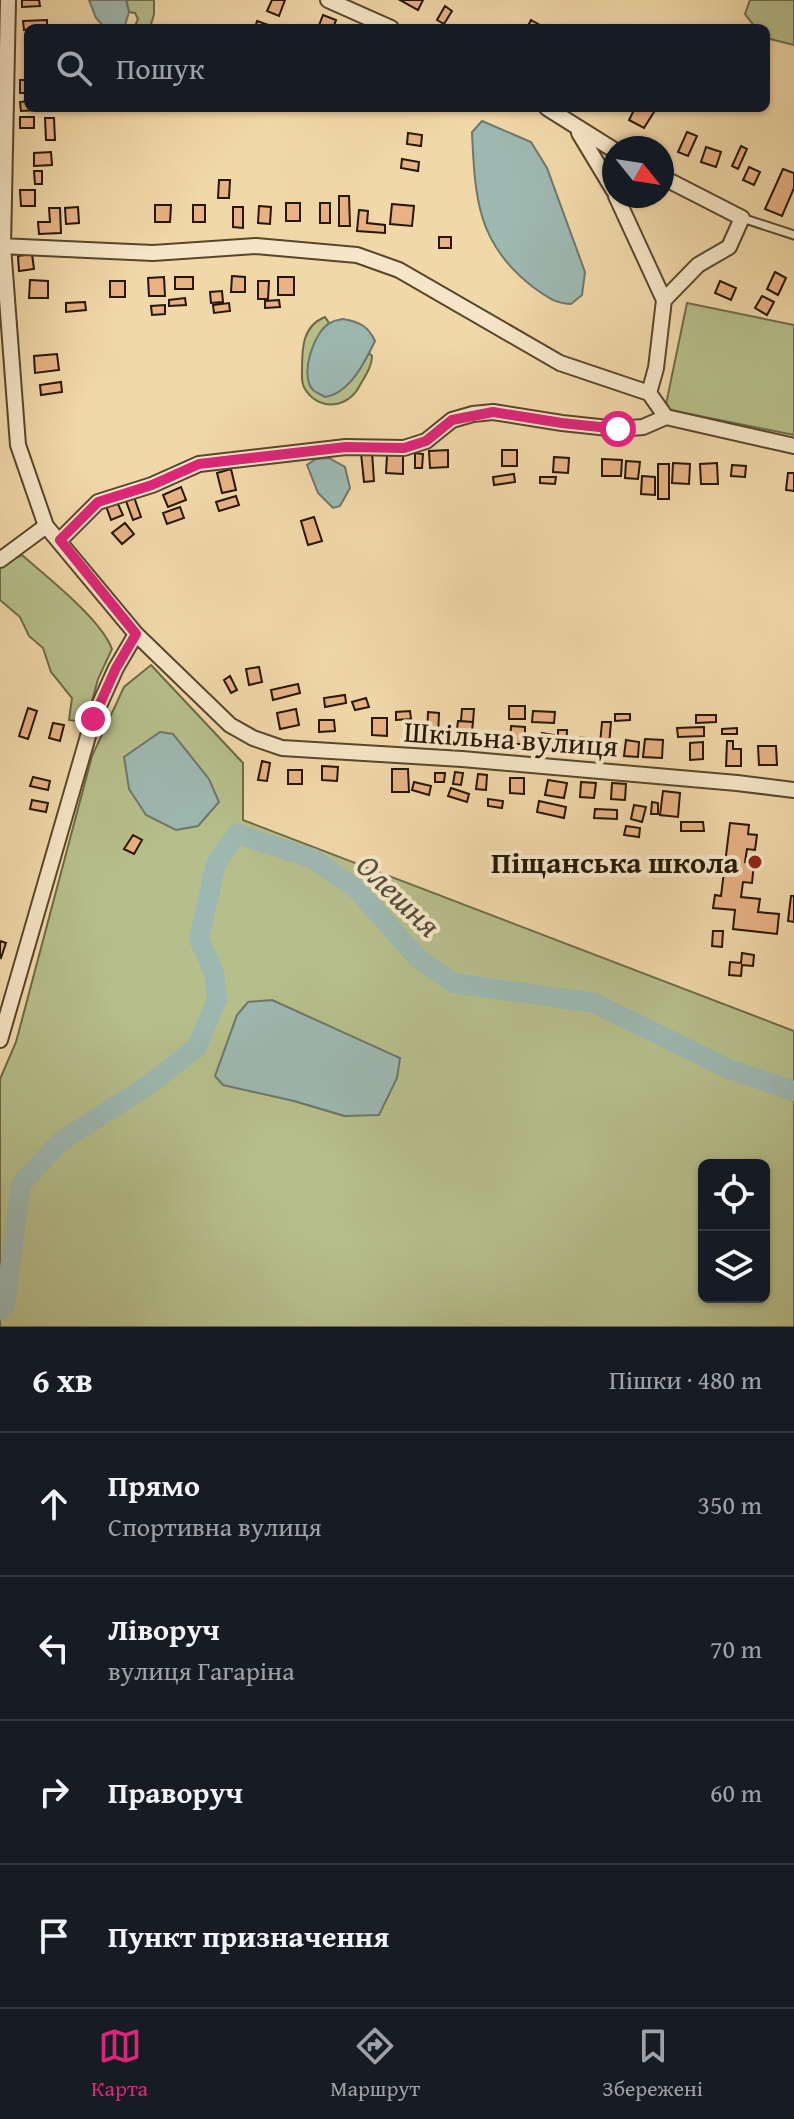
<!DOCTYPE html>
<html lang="uk">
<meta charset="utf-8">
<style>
:root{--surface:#171b24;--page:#20242c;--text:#f1f3f6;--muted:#9ea1a6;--line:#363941;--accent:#db2777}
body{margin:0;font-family:"Gentium Book Plus",serif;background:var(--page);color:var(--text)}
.controls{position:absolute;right:24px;bottom:24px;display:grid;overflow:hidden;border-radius:12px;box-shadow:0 2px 6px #0004}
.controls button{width:72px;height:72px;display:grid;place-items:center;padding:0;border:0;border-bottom:2px solid var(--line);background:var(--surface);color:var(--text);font:40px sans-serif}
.compass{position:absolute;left:602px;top:136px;width:72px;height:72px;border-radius:50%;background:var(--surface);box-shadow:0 2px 6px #0004;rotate:120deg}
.stop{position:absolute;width:24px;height:24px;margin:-18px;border:6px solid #db2777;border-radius:50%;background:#fff}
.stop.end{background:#db2777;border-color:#fff;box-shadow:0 2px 8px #0008}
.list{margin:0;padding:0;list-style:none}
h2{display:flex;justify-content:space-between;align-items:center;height:104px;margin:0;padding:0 32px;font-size:34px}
h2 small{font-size:26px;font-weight:400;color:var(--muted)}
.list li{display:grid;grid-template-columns:52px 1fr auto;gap:24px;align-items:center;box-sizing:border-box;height:144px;padding:0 32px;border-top:2px solid var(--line)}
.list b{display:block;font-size:30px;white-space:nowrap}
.list p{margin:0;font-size:26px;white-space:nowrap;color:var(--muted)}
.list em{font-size:26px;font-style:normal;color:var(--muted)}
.icon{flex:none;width:44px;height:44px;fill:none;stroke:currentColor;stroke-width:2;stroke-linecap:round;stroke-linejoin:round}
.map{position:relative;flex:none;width:794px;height:1327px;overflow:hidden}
.search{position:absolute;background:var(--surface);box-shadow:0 2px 6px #0004;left:24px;right:24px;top:24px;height:88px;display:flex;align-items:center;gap:20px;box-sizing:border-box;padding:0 28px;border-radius:12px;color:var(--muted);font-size:30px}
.sheet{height:680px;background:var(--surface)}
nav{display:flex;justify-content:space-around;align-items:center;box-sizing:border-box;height:112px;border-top:2px solid var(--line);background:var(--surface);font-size:22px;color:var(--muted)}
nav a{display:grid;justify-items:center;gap:4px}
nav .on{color:var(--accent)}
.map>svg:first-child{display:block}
</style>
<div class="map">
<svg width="794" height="1327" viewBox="0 0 794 1327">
<rect width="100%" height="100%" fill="#f1d8a9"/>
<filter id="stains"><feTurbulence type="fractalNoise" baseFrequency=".0025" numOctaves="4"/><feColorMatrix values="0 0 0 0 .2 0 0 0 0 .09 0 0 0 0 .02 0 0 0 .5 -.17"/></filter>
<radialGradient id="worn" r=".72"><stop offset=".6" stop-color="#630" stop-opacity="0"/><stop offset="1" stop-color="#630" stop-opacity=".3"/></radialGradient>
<path fill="#b6bf8b" stroke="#6e6a46" stroke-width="2" fill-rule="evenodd" d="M126 0H154V14L150 28H134L138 19 135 13 129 12Z
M750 0H794V45L766 38V28H756L745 14Z
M687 303 794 325V435L665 409Z
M325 317 329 323C313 341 306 359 310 383L342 389 369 353 372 356C372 367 365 376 360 385 349 408 319 412 305 389 301 383 302 377 302 370 302 349 302 326 325 317Z
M22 555C47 577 101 619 112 649L98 679 89 712 82 722 69 720 72 698 51 672 43 648 29 636 20 617 0 600V568L7 562Z
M151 665 243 763V820L794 1031V1327H0V1079L16 1042 92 756 124 687ZM373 1048 399 1058 345 1116 294 1101ZM704 1165H764V1297H704Z"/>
<path fill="#9db8b1" stroke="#6d776b" stroke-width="2" d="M89 0H126L129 12 125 25 120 28H105L96 18Z
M482 121 531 142 547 168 585 272 582 295 571 304C554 303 547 297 533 287 477 244 475 198 472 132Z
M343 319C360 322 368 326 375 341 365 362 350 393 325 397 321 394 316 393 313 390 299 375 314 331 330 323 334 320 339 320 343 319Z
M329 458 345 467 350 488 340 506 333 508 318 493 307 465 316 459Z
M160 732 173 734 209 779 219 802 198 826 176 830 146 815 129 789 124 757Z
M272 1000 400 1058 397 1078 379 1115 345 1116 294 1101 223 1085 215 1076 237 1015 248 1002Z"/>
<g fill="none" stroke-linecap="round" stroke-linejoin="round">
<path stroke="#9db8b1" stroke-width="20" d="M0 1310 5 1306 21 1184 60 1142 151 1083 197 1047 217 999 214 973 199 939 216 863 237 834 312 858 356 889 417 957 453 983 594 1003 729 1069 794 1091"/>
</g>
<path fill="#e8b284" stroke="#251601" stroke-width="2" d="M22 0H39L40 6 22 7Z
M272 0H285L279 16 267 11Z
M400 0H423L418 10Z
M445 6 452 11 444 24 437 20Z
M323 15 336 20 333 28H318Z
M47 20V28L24 30 23 21Z
M531 20 540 25 538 28H527Z
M257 21 277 28H255Z
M20 80H28V93H20Z
M28 101V108L41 110 21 111 20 102Z
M635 108H647L654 112 644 128 629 120Z
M20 117H34V128H20Z
M45 118H54L55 140H46Z
M687 132 697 136 688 156 678 152Z
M408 133 422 135 421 146 407 144Z
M741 146 747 149 738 169 732 166Z
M706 147 721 152 716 167 701 162Z
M51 152 52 165 34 166V153Z
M402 159 419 162 418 171 401 168Z
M749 167 760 172 754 185 743 180Z
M783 169 794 173V188L782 216 765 209Z
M34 171H42V184H35Z
M219 180H230L229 198H218Z
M20 190H35V206H21Z
M339 196H349L350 226H339Z
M286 203H300V221H286Z
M320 203H330V223H320Z
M392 204 414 206 412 226 390 224Z
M155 205H171L170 222H155Z
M193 205H205V222H193Z
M259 206 271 207 270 224 258 223Z
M78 207 79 223 66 224 65 208Z
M233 207H243V228L233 227Z
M49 208H60L61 233 39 234 38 222H50Z
M359 210 368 211 367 223 385 225V233L357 231Z
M439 237H451V248H439Z
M32 254 34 269 19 271 18 256Z
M775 272 786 278 778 295 767 289Z
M232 276 245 277V292H231Z
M164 277 165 296H149L148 278Z
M175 277H193V289H175Z
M278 277H294V295H278Z
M30 280 48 281V298H29Z
M110 281H125V297H110Z
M258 281H269L268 299H258Z
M720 281 736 288 731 300 715 293Z
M222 291 223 302 211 303 210 292Z
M762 296 774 302 767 315 755 308Z
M185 298 186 305 169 306V300Z
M279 300 280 307 265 308V301Z
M85 302 86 310 66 312V303Z
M229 303 230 311 214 313 213 305Z
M165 305V314L152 315 151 306Z
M57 354 59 370 35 373 34 356Z
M61 382 62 392 41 395 40 385Z
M448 450V467L430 468 429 451Z
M502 450H517V466H502Z
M372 452 374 481 364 482 361 453Z
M415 453 423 454 422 468H415Z
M387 455H403V474L386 473Z
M554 457 569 458 568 473 553 472Z
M602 459 622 460 621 476H602Z
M626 461 640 462 638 479 625 478Z
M673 463 690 464 689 484 672 483Z
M717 463 718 484H701L700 464Z
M658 464H669V499H658Z
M732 465 746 466 745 477 731 476Z
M231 469 236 490 222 493 217 473Z
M788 473H794V491L786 490Z
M514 474 515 482 494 485 493 477Z
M642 476 655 477V495L641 494Z
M540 477H556L555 484 540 483Z
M181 487 186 500 168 507 163 495Z
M236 496 239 505 219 511 216 502Z
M134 497 141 517 133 520 126 501Z
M117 502 123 515 111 520 106 506Z
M180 507 184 518 167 524 163 513Z
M314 517 322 541 308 545 301 521Z
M125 523 134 534 122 544 112 533Z
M259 667 262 682 249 685 246 669Z
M230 676 237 690 231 693 224 680Z
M298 684 300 693 273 700 271 690Z
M345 695 346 703 325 707 324 698Z
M366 698 369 707 355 710 352 702Z
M509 706H525V719H509Z
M28 708 37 711 28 739 19 736Z
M296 709 299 725 280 729 277 713Z
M462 709H474L473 722 461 721Z
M410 711 411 719 396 720V712Z
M533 711 555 712 554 723 532 722Z
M428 712 439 713 438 737H427Z
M615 714H630V720L615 721Z
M696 715H716V722L696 723Z
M372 718H387V736L372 735Z
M319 720H334L335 731 319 732Z
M458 721 473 722 471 740 456 738Z
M602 722H611L609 745 600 744Z
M53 723 64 725 60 741 49 738Z
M411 724H421V736H411Z
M511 726 525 727V744H510Z
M704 727V736L678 737 677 728Z
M737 728V734H722V729Z
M558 730H567L566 751H558Z
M542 733 554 735 552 750 540 748Z
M580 737 595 739 593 754 578 752Z
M645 739 663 740 662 758 643 757Z
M626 740 639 742 638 757 624 756Z
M727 741H733V749H741V766H726Z
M703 742V759L690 760V743Z
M758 746H776L777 765H759Z
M601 747H612V756H601Z
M262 761 270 763 267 781 258 780Z
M322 766 338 767 337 781 322 780Z
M392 769H408L409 792H392Z
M288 770H302V784H288Z
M455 772 463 773 461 785 453 784Z
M435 773H445L444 782H435Z
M478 774 487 775 486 790 476 789Z
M33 777 50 781 48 790 30 786Z
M510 778H524V794L510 793Z
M548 780 567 783 564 798 545 795Z
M414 782 431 786 429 795 412 790Z
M581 782 596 783 594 798 580 797Z
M612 783 626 784 625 800 611 799Z
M451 788 469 794 467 802 448 796Z
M663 791 680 793 678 817 660 815Z
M488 799 503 801 502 808 488 806Z
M32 800 48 803 46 812 30 809Z
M539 801 566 807 564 818 537 812Z
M652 802 658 803V814H651Z
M634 805 646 807 642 822 631 819Z
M595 809 617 810V819L594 818Z
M681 822H703L704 831H681Z
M730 823 749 825 748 834 757 835 755 850 747 849 745 862 754 863 752 883 743 882 741 897 760 899 758 912 779 914 777 934 733 929 735 910 713 908 715 895 721 896Z
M626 826 640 828 639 837 624 835Z
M133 835 142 840 134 854 124 849Z
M791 896H794V922L788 921Z
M713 931H723L722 947 712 946Z
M0 941 6 943 1 958 0 957Z
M742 953 754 955 753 966 742 965 741 976 729 975 730 962 741 963Z"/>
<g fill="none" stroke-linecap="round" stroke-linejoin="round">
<g stroke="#58462b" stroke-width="11">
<path id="service" d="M742 218 794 235"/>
</g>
<g stroke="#58462b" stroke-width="18">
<path id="minor" d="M8 0 3 246 18 445 46 526 136 634 230 725 253 738 282 748 462 759 737 783 794 790
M328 0 391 28
M547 108 614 150
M579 133 614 191
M662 177 742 218 729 247 698 265 664 300
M616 196 664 300 656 368 649 393
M0 246 153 253 256 246 357 255 399 270 560 363 649 393 666 417
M60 540 98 502 152 485 199 464 346 447 404 448 426 441 452 420 473 414 493 412 562 423 618 429 643 427 666 417 794 446
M0 560 46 526
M0 1040 93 719 116 668 136 634"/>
</g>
<use href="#service" stroke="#f6e6c7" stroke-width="7"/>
<use href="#minor" stroke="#f6e6c7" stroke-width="14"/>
</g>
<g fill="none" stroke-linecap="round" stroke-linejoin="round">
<path stroke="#db2777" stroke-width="10" d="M93 719 116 668 136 634 60 540 98 502 152 485 199 464 346 447 404 448 426 441 452 420 493 412 562 423 618 429"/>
</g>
<circle fill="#8f2418" stroke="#f6e6c7" stroke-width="3" cx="755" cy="862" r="8"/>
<g text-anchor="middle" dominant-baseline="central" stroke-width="8" stroke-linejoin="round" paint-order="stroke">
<g font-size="30" fill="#251601" stroke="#f6e6c7">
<text transform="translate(511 738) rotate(4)">Шкільна вулиця</text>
</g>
<g font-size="30" font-weight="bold" fill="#251601" stroke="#f6e6c7" text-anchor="end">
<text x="739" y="862">Піщанська школа</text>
</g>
<g font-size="32" font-style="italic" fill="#4f4f3f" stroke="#f6e6c7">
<text transform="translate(399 895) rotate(44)">Олешня</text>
</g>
</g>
<rect width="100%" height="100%" filter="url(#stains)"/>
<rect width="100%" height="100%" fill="url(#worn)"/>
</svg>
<div class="controls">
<button><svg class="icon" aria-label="locate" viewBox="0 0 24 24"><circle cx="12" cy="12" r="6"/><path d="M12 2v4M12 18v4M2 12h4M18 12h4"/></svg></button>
<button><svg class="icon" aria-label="layers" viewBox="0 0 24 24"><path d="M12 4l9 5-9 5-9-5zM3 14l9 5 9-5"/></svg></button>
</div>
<svg class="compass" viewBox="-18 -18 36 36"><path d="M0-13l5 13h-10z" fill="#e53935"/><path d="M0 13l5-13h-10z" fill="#9ea1a6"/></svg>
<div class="stop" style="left:618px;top:429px"></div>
<div class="stop end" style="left:93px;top:719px"></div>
<div class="search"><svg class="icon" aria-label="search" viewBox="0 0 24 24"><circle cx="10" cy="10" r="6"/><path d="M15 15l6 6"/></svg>Пошук</div>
</div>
<section class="sheet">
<h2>6 хв<small>Пішки · 480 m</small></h2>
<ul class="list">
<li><svg class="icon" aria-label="ahead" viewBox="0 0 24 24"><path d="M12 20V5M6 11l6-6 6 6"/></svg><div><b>Прямо</b><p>Спортивна вулиця</p></div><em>350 m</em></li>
<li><svg class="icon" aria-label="left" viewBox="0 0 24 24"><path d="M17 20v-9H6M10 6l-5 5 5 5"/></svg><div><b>Ліворуч</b><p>вулиця Гагаріна</p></div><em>70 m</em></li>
<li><svg class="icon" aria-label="right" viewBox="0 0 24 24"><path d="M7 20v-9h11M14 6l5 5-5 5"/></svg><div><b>Праворуч</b></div><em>60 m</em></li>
<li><svg class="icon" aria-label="arrive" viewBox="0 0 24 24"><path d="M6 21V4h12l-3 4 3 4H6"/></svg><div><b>Пункт призначення</b></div></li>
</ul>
</section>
<nav>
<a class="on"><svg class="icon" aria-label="map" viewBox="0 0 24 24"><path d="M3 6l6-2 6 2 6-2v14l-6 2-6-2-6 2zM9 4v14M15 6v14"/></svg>Карта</a>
<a><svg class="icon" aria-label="directions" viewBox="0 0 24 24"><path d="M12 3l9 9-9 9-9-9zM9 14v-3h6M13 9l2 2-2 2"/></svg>Маршрут</a>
<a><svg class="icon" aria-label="saved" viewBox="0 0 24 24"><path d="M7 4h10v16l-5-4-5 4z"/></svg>Збережені</a>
</nav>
